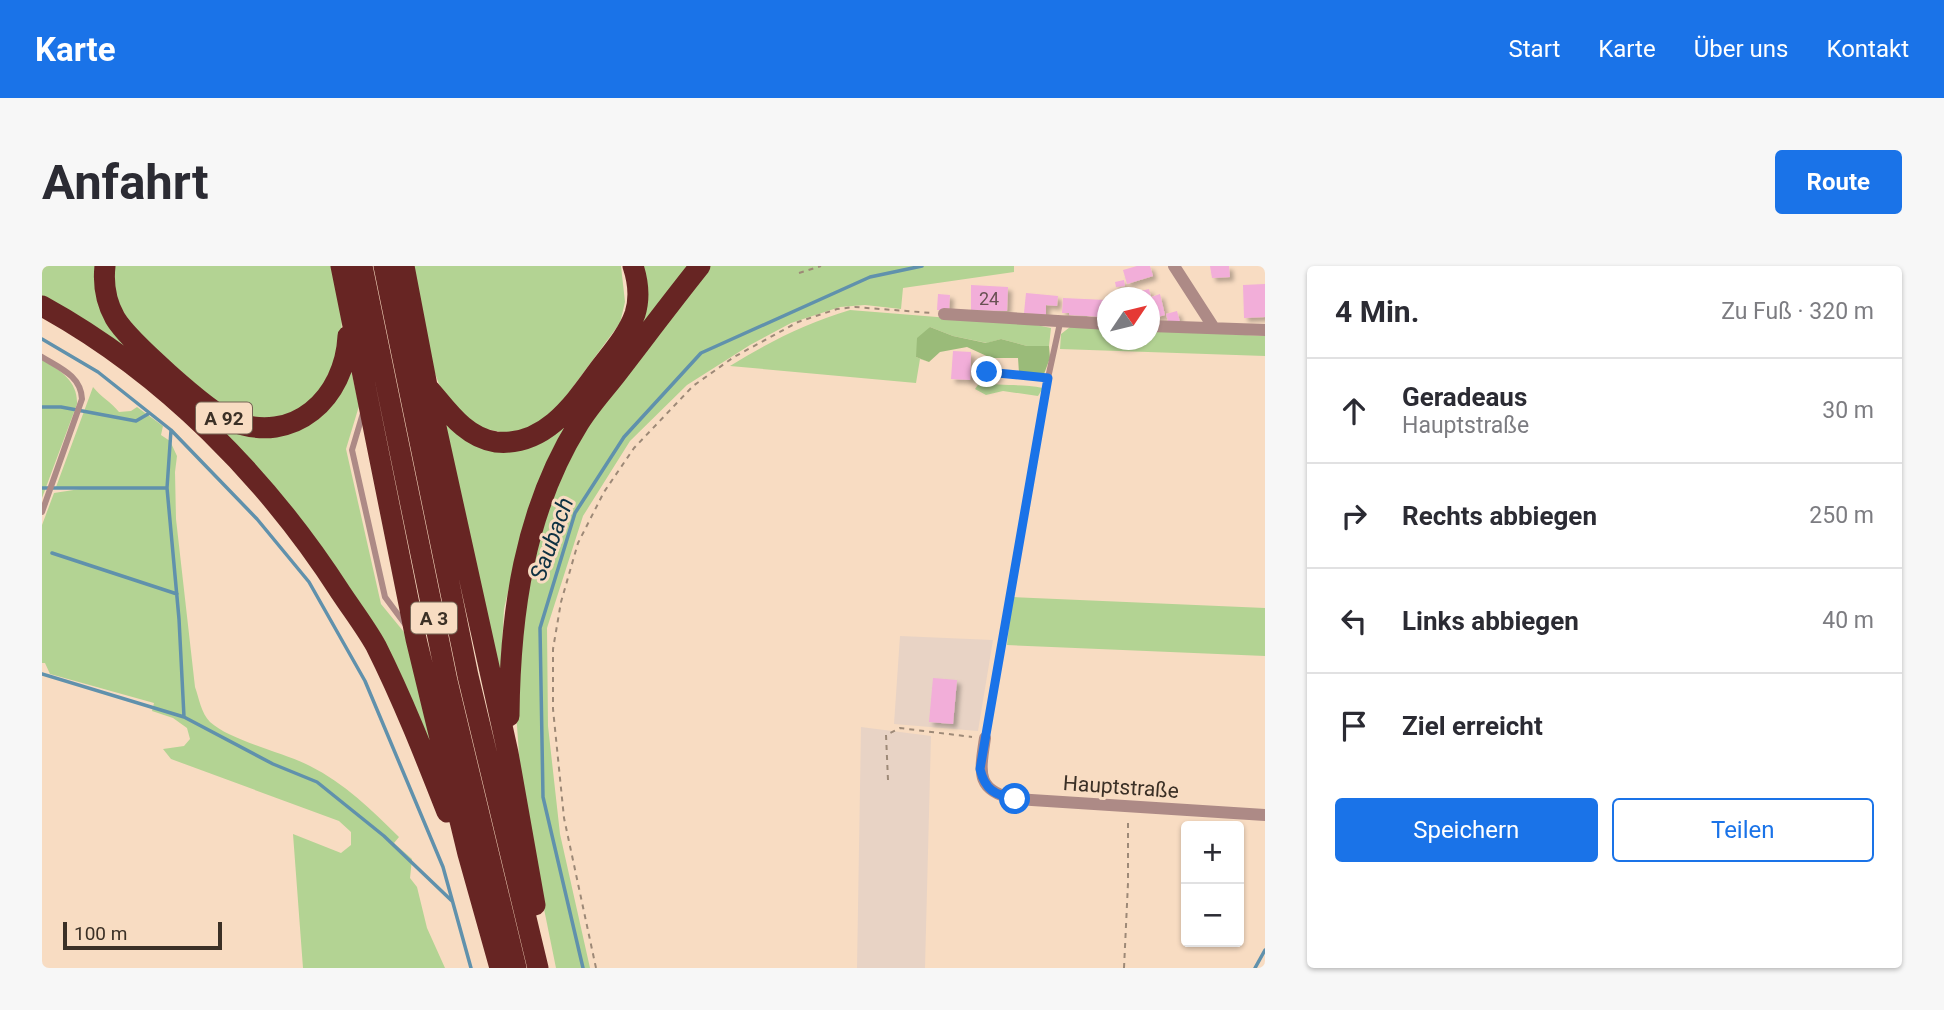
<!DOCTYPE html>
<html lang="de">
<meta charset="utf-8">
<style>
:root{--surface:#fff;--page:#f7f7f7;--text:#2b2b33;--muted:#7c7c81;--line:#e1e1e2;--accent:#1a73e8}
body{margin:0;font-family:Roboto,sans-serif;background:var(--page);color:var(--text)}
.controls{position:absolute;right:21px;bottom:21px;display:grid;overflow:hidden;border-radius:7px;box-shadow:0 2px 5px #0004}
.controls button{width:63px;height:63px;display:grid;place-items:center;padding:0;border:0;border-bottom:2px solid var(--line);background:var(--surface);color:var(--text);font:35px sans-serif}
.compass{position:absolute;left:1055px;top:21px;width:63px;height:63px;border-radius:50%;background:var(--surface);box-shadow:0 2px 5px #0004;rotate:55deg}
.scale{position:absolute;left:21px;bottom:18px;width:159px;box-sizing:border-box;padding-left:7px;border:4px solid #3b3026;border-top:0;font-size:19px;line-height:24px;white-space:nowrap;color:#3b3026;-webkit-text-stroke:5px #f8dcc2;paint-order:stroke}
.stop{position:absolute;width:21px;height:21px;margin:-16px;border:5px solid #1a73e8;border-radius:50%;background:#fff}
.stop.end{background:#1a73e8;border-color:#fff;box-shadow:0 2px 7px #0008}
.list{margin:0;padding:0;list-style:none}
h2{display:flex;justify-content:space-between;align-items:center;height:91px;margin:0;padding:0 28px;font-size:30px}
h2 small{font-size:23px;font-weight:400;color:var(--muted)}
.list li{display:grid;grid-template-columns:46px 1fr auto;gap:21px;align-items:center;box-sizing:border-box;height:105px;padding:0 28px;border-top:2px solid var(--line)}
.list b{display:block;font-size:26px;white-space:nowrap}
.list p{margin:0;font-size:23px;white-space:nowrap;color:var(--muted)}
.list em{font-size:23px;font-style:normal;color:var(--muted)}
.actions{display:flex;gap:14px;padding:21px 28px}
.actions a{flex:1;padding:16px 0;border:2px solid var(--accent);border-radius:7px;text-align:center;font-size:24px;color:var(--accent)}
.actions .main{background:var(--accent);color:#fff}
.icon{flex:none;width:38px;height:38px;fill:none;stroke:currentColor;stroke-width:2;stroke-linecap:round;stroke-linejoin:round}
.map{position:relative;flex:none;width:1223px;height:702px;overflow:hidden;border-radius:7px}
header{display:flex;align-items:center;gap:42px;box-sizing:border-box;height:98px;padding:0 35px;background:var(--accent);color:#fff}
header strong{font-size:33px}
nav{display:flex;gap:38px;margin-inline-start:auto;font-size:24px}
.intro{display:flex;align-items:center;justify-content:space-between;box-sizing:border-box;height:168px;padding:0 42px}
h1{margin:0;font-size:49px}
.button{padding:18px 32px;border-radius:7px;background:var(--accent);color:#fff;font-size:24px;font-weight:700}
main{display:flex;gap:42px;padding:0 42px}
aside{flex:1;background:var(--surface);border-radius:7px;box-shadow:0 2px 5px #0004}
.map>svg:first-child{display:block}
</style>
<header>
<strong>Karte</strong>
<nav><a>Start</a><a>Karte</a><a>Über uns</a><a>Kontakt</a></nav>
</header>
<div class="intro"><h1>Anfahrt</h1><a class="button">Route</a></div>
<main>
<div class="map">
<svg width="1223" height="702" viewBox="0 0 1223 702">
<defs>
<filter id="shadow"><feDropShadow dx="4" dy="4" stdDeviation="2" flood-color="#0004"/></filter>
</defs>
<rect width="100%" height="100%" fill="#f8dcc2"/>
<path fill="#e8d3c5" d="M858 370 951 374 936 465 852 458Z
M819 461 889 470 883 702H815Z"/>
<path fill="#b3d393" d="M0 0H58V33L153 136 251 161 308 99 317 140 304 183 339 338 366 371 394 497 223 215 0 35Z
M71 0H292L300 52 298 86 273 134 240 151 220 153 181 142 92 64 73 36Z
M372 0H579L583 36 578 57 514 144 492 161 463 167 435 161 402 131 389 97Z
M593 0H647L480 266 462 343 458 415 402 156 475 179 586 73Z
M666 0H972V6L861 22 859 43 823 39 798 41 749 57 708 79 645 119 588 175 541 250 505 362 506 460 518 568 548 702H514L489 579 479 517 473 431 479 334 517 211 544 163Z
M808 44 994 59 1009 62 1007 80H985L959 73 945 77 911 70 888 61 874 91 887 96 878 93 874 117 688 100C727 76 764 57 808 44Z
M1028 61 1065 62 1066 74H1108V64L1223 70V90L1018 83 1019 68Z
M0 94C19 104 36 116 35 138L0 232Z
M938 116C959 121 979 117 1001 122L996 130 961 125 944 129 933 123Z
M51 121C59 131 69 136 77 146L89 145 95 141 121 160 119 169 128 175 135 190 133 206 134 253 153 421C157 432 159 447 168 456 189 475 241 486 268 500 302 517 330 544 357 571L352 577 370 593 368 612 375 621 385 662 403 702H261L251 568 299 587 309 579V566L297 555 129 493 121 483 142 480 148 473 145 462 131 452 110 445 112 437 8 408 3 397H0V259L12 227 38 223 33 221H14Z
M970 331 1223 342V390L965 379Z"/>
<path fill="#9abb79" d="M888 61 911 70 944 77 959 73 985 80H1007L1008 92 1002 108 977 107 976 92H949L925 81 898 86 887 96 874 91 875 72Z"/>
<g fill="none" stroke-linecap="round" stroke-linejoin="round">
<path stroke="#6091ac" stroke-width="3.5" d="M0 73 56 106 129 164 215 253 267 316 323 415 401 601 429 702
M0 141H19L94 155 106 148
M129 164 125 222 137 353 142 451
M0 222H124
M10 287 135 328
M0 408 142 451 231 498 275 516 342 570 410 635
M541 702 501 531 498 362 533 247 582 171 659 87 828 11 880 0
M1213 702 1223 684"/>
</g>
<path fill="#f2aed9" filter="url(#shadow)" d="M1095 0H1108L1111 10 1085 18 1081 4Z
M1168 0H1187L1188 11 1170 12Z
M1082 14 1083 20 1074 21 1073 16Z
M1223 18V51L1202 52 1201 19Z
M929 19 966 21 965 45 929 44Z
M1107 23 1109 31 1118 28 1123 49 1108 53V32H1076L1075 28 1085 25 1086 28Z
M984 27 1016 30 1015 40 1004 39V49L982 47Z
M896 28 908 29 907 44H895Z
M1021 32 1064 34 1063 51 1027 49V47H1020Z
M1135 45 1138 56 1127 59 1124 48Z
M911 85 929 86 928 114 909 113Z
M891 412 915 414 911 458 887 456Z"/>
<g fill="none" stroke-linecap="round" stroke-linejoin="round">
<path stroke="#9d8977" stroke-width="2" stroke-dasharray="5 5" stroke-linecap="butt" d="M757 7 779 0
M945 459 1005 120
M846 514 844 469 858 462 930 471
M554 702 522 552 511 443V383L519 336 536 277 562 226 592 182 651 120 692 91 756 56 795 43 813 41 890 47
M1082 702 1086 617V554"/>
<path stroke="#ad8a86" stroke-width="6" d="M0 91C18 102 39 110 40 133L0 246
M945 106 1006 112 1018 57
M321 147 310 184 343 331 363 358"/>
<path stroke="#ad8a86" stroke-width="12" d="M1132 0 1172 62
M902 48 1066 58
M1108 60 1223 64
M943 472C938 506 933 525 973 533L1223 549"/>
<path stroke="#672523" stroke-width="21" d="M63 0C61 18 64 36 73 52 86 74 165 145 189 155 252 180 303 132 306 70
M299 0 374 373 426 588 458 702
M320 0 405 415 474 702
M342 0 426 410 496 702
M362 0 385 120 466 487 493 639
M0 40C122 107 225 212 299 327 311 345 324 362 334 380 361 434 383 490 405 546
M388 124C406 145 424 172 454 176 504 181 533 136 558 102 571 85 586 68 593 48 598 32 596 15 591 0
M467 450C468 348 482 245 537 157 548 139 563 123 576 106 603 71 630 35 658 0"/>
</g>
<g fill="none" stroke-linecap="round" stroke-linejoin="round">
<path stroke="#1a73e8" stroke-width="9" d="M945 106 1006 112 938 503C943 524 953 529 973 533"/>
</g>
<g text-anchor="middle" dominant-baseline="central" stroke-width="6" stroke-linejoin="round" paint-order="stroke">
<g font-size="18" fill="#695053">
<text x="947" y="32">24</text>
</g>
<g fill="#f8dcc2" stroke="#746455" stroke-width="2">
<rect x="154" y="136.5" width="56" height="31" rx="5"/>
<rect x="369" y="336.5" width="46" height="31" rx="5"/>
</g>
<g font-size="19" font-weight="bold" fill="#3b3026">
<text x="182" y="152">A 92</text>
<text x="392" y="352">A 3</text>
</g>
<g font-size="21" fill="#3b3026" stroke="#f8dcc2">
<text transform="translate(1079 521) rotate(4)">Hauptstraße</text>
</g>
<g font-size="23" font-style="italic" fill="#0e3142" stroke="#f8dcc2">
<text transform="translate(510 273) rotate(-70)">Saubach</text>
</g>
</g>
</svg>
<div class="controls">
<button>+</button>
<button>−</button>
</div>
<svg class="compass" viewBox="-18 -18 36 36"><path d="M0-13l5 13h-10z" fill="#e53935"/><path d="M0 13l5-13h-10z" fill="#7c7c81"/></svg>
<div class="scale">100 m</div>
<div class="stop" style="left:973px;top:533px"></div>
<div class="stop end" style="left:945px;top:106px"></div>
</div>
<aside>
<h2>4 Min.<small>Zu Fuß · 320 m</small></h2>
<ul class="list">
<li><svg class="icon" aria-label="ahead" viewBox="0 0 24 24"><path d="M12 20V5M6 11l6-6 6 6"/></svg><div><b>Geradeaus</b><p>Hauptstraße</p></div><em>30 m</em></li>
<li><svg class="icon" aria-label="right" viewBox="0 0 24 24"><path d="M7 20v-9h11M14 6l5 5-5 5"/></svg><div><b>Rechts abbiegen</b></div><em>250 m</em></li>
<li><svg class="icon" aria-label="left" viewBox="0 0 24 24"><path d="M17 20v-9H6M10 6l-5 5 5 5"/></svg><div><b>Links abbiegen</b></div><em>40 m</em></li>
<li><svg class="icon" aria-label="arrive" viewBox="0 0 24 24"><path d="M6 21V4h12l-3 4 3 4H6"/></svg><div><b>Ziel erreicht</b></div></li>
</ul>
<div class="actions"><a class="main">Speichern</a><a>Teilen</a></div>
</aside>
</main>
